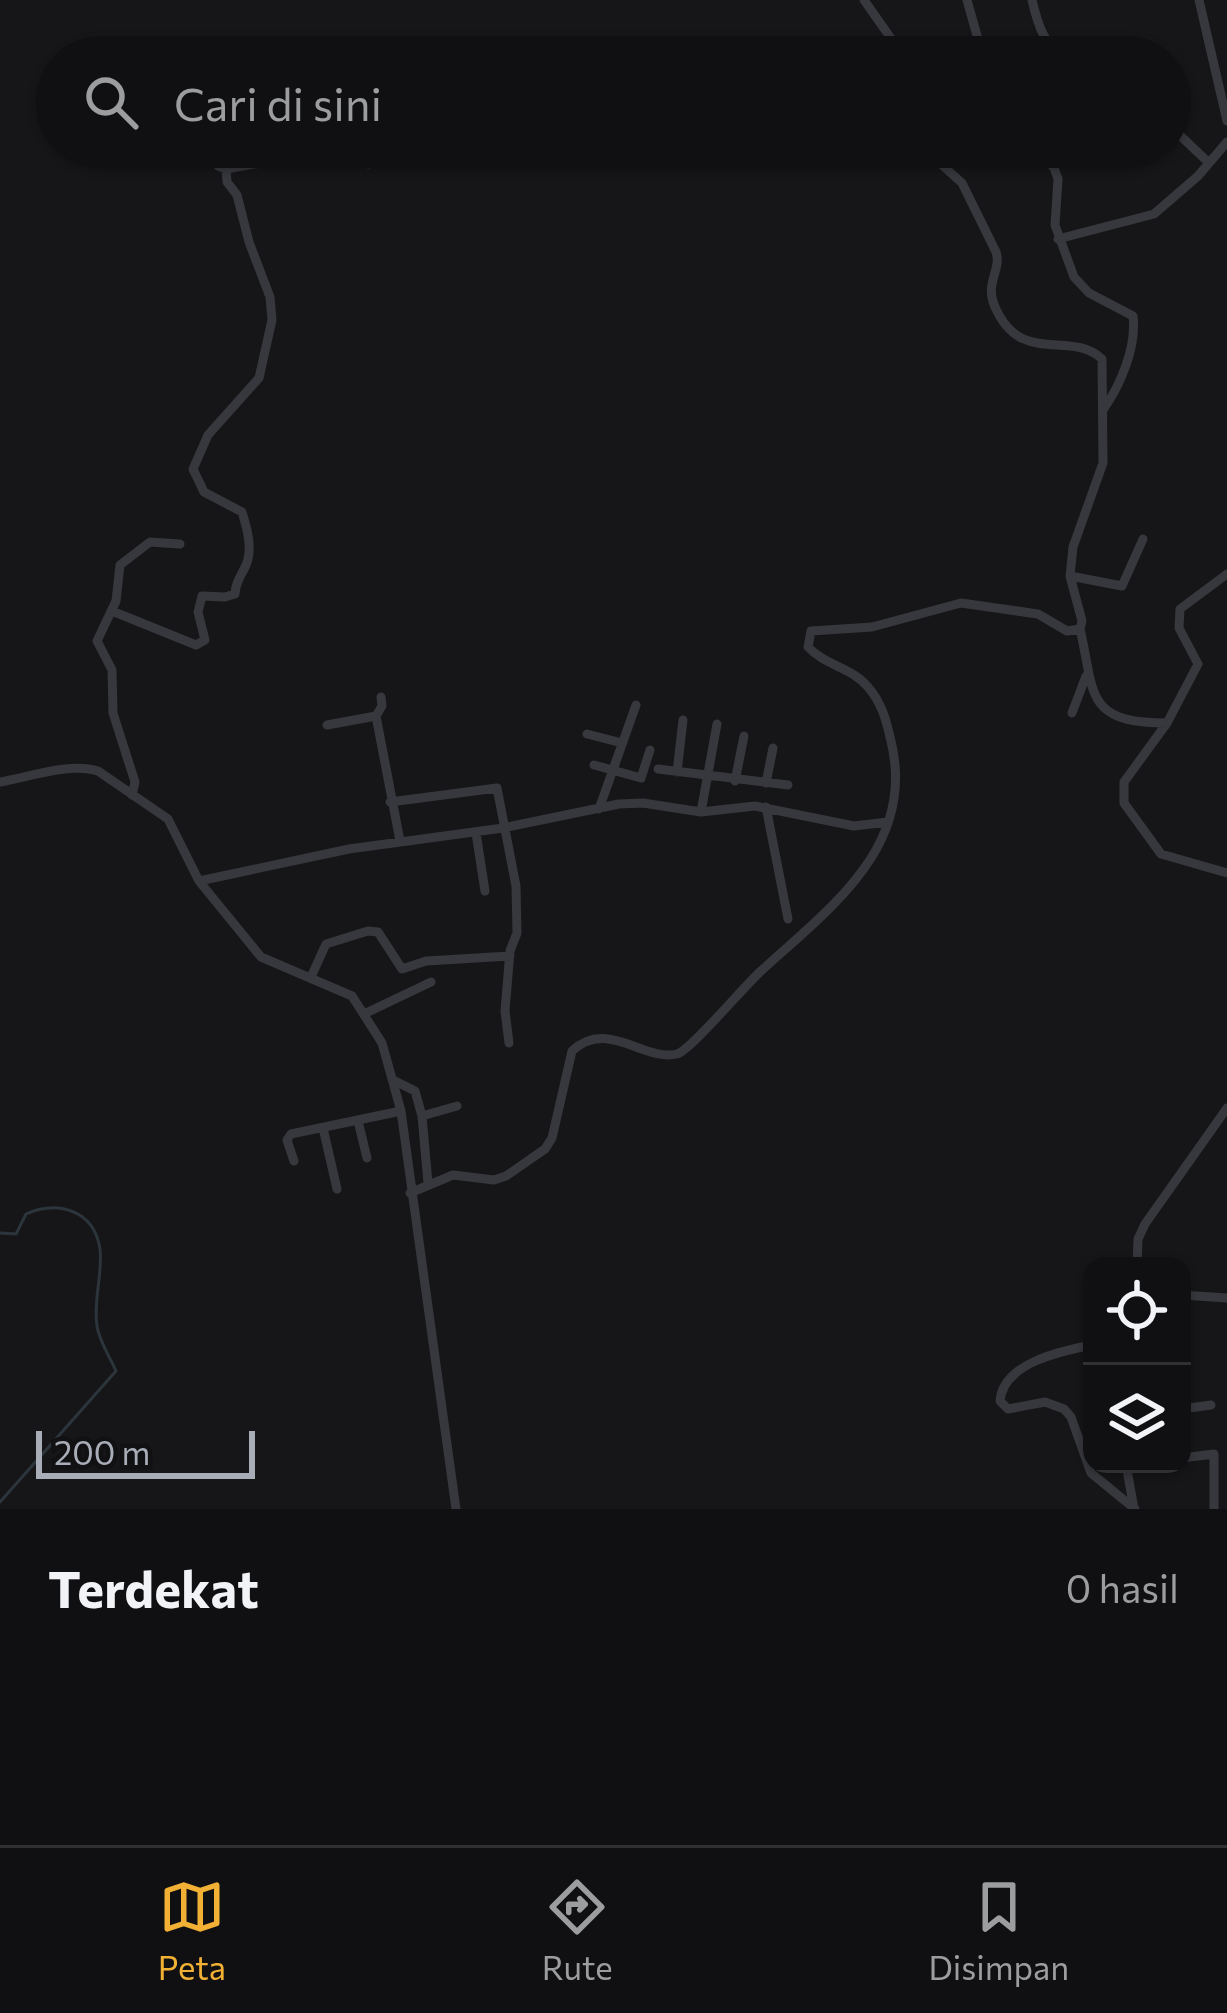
<!DOCTYPE html>
<html lang="id">
<style>
:root{--surface:#101012;--page:#1e1e20;--text:#f1f3f6;--muted:#9c9d9f;--line:#303032;--accent:#f2b134}
body{margin:0;font-family:Commissioner,sans-serif;background:var(--page);color:var(--text)}
.controls{position:absolute;right:36px;bottom:36px;display:grid;overflow:hidden;border-radius:24px;box-shadow:0 3px 9px #0004}
.controls button{width:108px;height:108px;display:grid;place-items:center;padding:0;border:0;border-bottom:3px solid var(--line);background:var(--surface);color:var(--text);font:60px sans-serif}
.scale{position:absolute;left:36px;bottom:30px;width:219px;box-sizing:border-box;padding-left:12px;border:6px solid #a8adb8;border-top:0;font-size:33px;line-height:42px;white-space:nowrap;color:#a8adb8;-webkit-text-stroke:9px #111113;paint-order:stroke}
.list{margin:0;padding:0;list-style:none}
h2{display:flex;justify-content:space-between;align-items:center;height:156px;margin:0;padding:0 48px;font-size:51px}
h2 small{font-size:39px;font-weight:400;color:var(--muted)}
.icon{flex:none;width:66px;height:66px;fill:none;stroke:currentColor;stroke-width:2;stroke-linecap:round;stroke-linejoin:round}
.map{position:relative;flex:none;width:1227px;height:1509px;overflow:hidden}
.search{position:absolute;background:var(--surface);box-shadow:0 3px 9px #0004;left:36px;right:36px;top:36px;height:132px;display:flex;align-items:center;gap:30px;box-sizing:border-box;padding:0 42px;border-radius:66px;color:var(--muted);font-size:45px}
.sheet{height:336px;background:var(--surface)}
nav{display:flex;justify-content:space-around;align-items:center;box-sizing:border-box;height:168px;border-top:3px solid var(--line);background:var(--surface);font-size:33px;color:var(--muted)}
nav a{display:grid;justify-items:center;gap:6px}
nav .on{color:var(--accent)}
.map>svg:first-child{display:block}
</style>
<div class="map">
<svg width="1227" height="1509" viewBox="0 0 1227 1509">
<rect width="100%" height="100%" fill="#161618"/>
<g fill="none" stroke-linecap="round" stroke-linejoin="round">
<path stroke="#2c353c" stroke-width="3" d="M0 1233 16 1234 26 1214C58 1200 94 1210 100 1249 103 1273 93 1300 97 1326 99 1341 110 1357 116 1371L0 1502"/>
<path stroke="#37383d" stroke-width="9" d="M864 0 904 57
M967 0 983 57
M1032 0C1050 79 1073 49 1130 43L1137 57
M1199 0 1227 121
M1170 126 1208 162
M214 147 218 166 226 169
M352 147 368 164
M1036 147 1054 168 1058 179 1055 225 1074 277 1089 293 1133 316C1137 347 1120 386 1103 410
M1058 239 1154 214 1198 176 1227 142
M1070 576 1122 586 1143 539
M112 611 196 645 205 640 198 612 202 596 225 597 235 594C236 580 241 577 246 565 253 549 247 528 242 512L204 492 193 469 208 435 259 378 272 320 270 297 249 242 237 195 227 182 226 169 289 158 310 147
M1080 629C1095 693 1084 723 1167 723L1124 782V803L1161 854 1227 873
M381 697 382 706 376 716 400 841
M1072 713 1086 676
M1167 723 1198 664 1179 628 1180 609 1227 574
M327 725 376 716
M587 734 622 743
M594 765 641 778 650 750
M658 769 788 785
M677 772 683 720
M735 781 744 736
M0 782C29 777 70 762 98 771L168 819 199 881 261 957 352 996 382 1043 401 1111 456 1509
M766 783 773 748
M132 795 135 782 113 713 112 670 97 641 116 601 120 565 150 542 180 544
M390 802 497 788 516 886 517 933 510 951 505 1011 509 1043
M766 807 788 919
M599 809 636 705
M701 812 717 724
M476 833 485 891
M199 881 349 849 503 828 619 804 643 803 701 812 755 806 854 826 888 822
M311 977 326 944 368 931 378 932 402 969 426 961 510 956
M366 1013 431 982
M395 1081 415 1091 422 1116
M358 1121 367 1158
M323 1128 337 1189
M294 1161 287 1140 291 1134 401 1111
M428 1183 422 1116 457 1106
M410 1193 453 1175 494 1180 506 1176 545 1149 552 1138 572 1051C607 1018 644 1062 677 1054 690 1051 745 985 761 971 831 907 919 845 890 737 886 719 881 702 868 687 851 667 826 666 808 647L811 631 872 627 961 603 1038 614 1067 631 1080 629 1082 621 1070 576 1073 547 1103 463 1102 359C1070 329 1021 367 995 307 984 283 1002 270 996 252L962 183 922 147
M1137 1266 1138 1239 1145 1224 1227 1108
M1182 1295 1227 1298
M1092 1345C1061 1351 1003 1363 1000 1401L1008 1409 1045 1402 1064 1409 1071 1417 1091 1473 1135 1509
M1182 1409 1211 1405
M1182 1458 1214 1454V1509
M1126 1464 1134 1509"/>
</g>
</svg>
<div class="controls">
<button><svg class="icon" aria-label="locate" viewBox="0 0 24 24"><circle cx="12" cy="12" r="6"/><path d="M12 2v4M12 18v4M2 12h4M18 12h4"/></svg></button>
<button><svg class="icon" aria-label="layers" viewBox="0 0 24 24"><path d="M12 4l9 5-9 5-9-5zM3 14l9 5 9-5"/></svg></button>
</div>
<div class="scale">200 m</div>
<div class="search"><svg class="icon" aria-label="search" viewBox="0 0 24 24"><circle cx="10" cy="10" r="6"/><path d="M15 15l6 6"/></svg>Cari di sini</div>
</div>
<section class="sheet">
<h2>Terdekat<small>0 hasil</small></h2>
<ul class="list">
</ul>
</section>
<nav>
<a class="on"><svg class="icon" aria-label="map" viewBox="0 0 24 24"><path d="M3 6l6-2 6 2 6-2v14l-6 2-6-2-6 2zM9 4v14M15 6v14"/></svg>Peta</a>
<a><svg class="icon" aria-label="directions" viewBox="0 0 24 24"><path d="M12 3l9 9-9 9-9-9zM9 14v-3h6M13 9l2 2-2 2"/></svg>Rute</a>
<a><svg class="icon" aria-label="saved" viewBox="0 0 24 24"><path d="M7 4h10v16l-5-4-5 4z"/></svg>Disimpan</a>
</nav>
